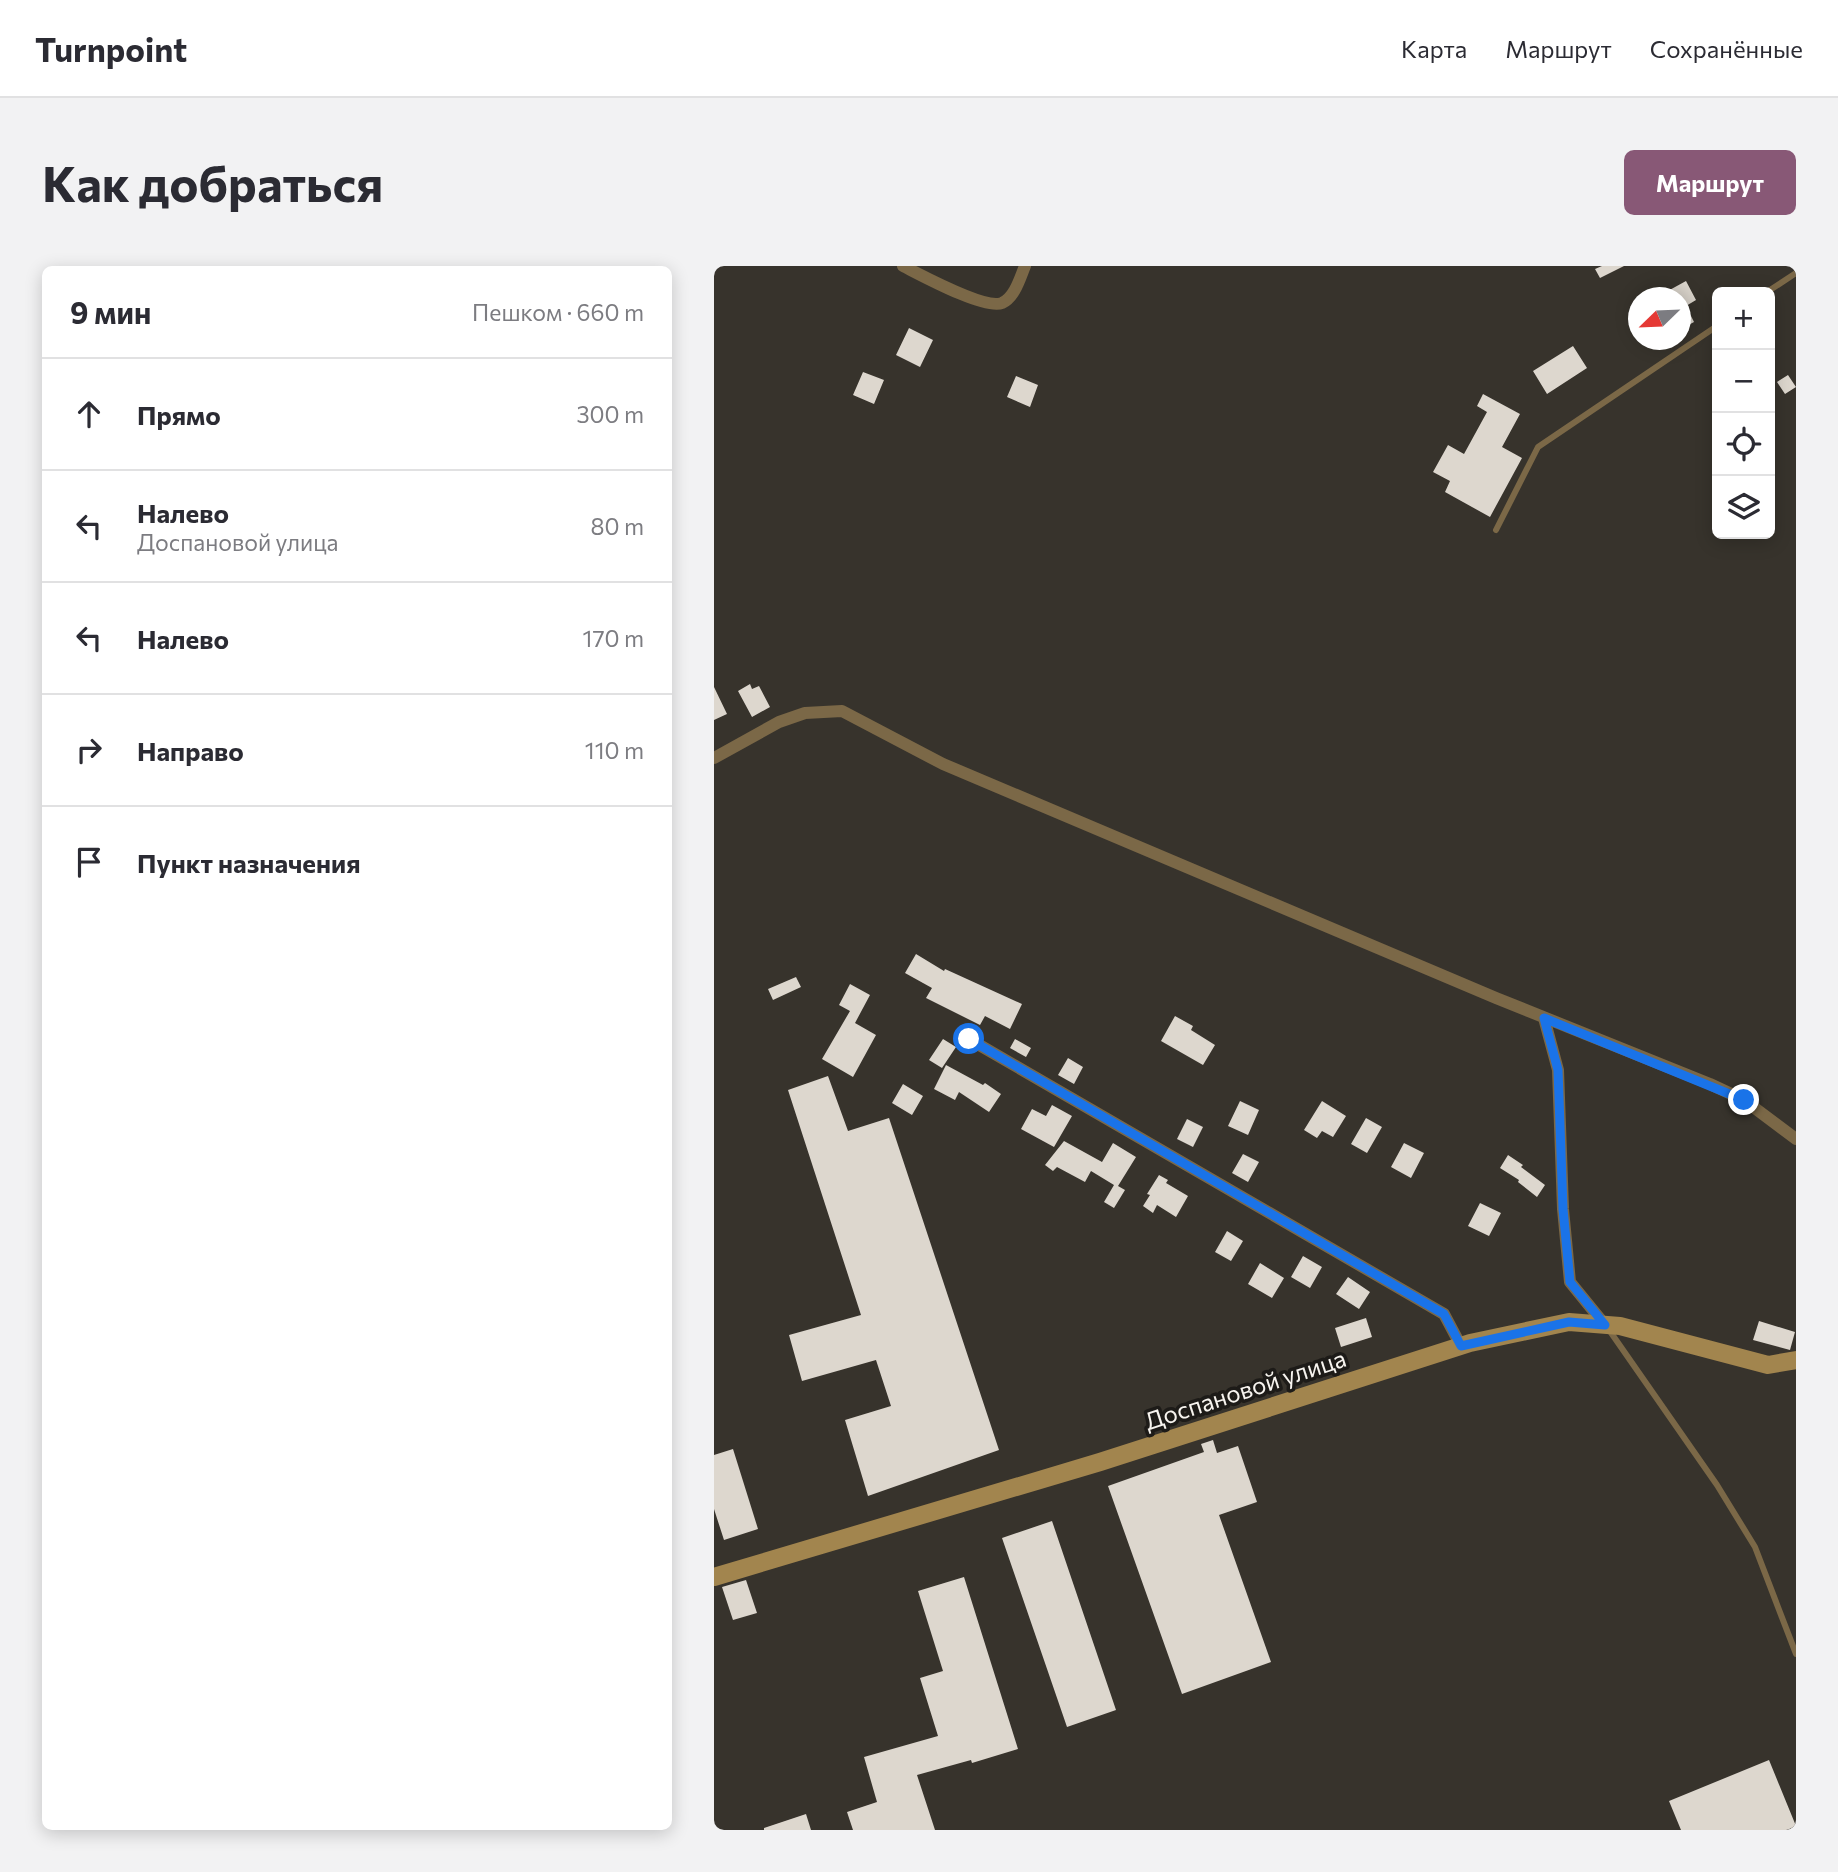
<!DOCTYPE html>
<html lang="ru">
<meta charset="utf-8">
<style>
:root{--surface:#fff;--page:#f2f2f3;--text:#2b2b33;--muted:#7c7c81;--line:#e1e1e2;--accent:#885876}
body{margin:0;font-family:Commissioner,sans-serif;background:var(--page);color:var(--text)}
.controls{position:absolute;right:21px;top:21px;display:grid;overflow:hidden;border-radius:10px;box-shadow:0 4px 18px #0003}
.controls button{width:63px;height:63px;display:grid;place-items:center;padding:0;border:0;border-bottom:2px solid var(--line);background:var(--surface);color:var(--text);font:35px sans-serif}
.compass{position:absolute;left:914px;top:21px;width:63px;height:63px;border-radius:50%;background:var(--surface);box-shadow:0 4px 18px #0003;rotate:247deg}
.stop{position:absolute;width:21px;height:21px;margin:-16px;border:5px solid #1a73e8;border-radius:50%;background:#fff}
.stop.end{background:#1a73e8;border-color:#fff;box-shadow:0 2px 7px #0008}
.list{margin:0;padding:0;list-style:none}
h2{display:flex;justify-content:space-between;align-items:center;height:91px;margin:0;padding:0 28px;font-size:30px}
h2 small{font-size:23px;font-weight:400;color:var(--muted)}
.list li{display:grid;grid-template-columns:46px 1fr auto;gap:21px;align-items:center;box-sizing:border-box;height:112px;padding:0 28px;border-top:2px solid var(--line)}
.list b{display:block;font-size:26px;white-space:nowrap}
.list p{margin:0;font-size:23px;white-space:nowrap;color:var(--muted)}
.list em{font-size:23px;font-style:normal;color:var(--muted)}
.icon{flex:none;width:38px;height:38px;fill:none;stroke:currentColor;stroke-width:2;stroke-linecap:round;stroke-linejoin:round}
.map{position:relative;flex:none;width:1082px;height:1564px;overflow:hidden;border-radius:10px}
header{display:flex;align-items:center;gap:42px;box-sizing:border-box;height:98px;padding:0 35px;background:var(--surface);border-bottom:2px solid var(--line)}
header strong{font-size:33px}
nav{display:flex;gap:38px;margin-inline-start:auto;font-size:24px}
.intro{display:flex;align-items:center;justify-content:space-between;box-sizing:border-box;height:168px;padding:0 42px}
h1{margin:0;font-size:49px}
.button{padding:18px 32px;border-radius:10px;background:var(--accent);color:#fff;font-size:24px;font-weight:700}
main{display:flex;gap:42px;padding:0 42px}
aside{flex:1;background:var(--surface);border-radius:10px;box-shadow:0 4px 18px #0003}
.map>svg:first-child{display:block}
</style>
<header>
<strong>Turnpoint</strong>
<nav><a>Карта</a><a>Маршрут</a><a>Сохранённые</a></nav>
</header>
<div class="intro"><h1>Как добраться</h1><a class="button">Маршрут</a></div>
<main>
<aside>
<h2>9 мин<small>Пешком · 660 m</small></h2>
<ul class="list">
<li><svg class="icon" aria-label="ahead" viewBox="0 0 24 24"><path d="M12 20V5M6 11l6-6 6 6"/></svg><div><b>Прямо</b></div><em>300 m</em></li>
<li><svg class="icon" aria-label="left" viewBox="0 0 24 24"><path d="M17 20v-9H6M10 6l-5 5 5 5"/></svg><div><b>Налево</b><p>Доспановой улица</p></div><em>80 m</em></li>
<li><svg class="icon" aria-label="left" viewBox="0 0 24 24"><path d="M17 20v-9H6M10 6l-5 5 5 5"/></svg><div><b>Налево</b></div><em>170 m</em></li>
<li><svg class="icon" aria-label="right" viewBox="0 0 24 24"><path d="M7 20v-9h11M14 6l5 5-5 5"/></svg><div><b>Направо</b></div><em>110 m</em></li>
<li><svg class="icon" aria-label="arrive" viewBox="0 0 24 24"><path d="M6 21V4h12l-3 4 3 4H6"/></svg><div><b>Пункт назначения</b></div></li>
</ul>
</aside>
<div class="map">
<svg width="1082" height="1564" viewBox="0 0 1082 1564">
<rect width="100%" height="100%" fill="#37332c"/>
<path fill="#ddd7ce" d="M888 0H910L886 12 881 3Z
M972 15 982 34 972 40 980 56 967 63V32H941Z
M195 62 219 74 206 101 182 89Z
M859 80 873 102 833 128 819 105Z
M149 106 170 114 160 138 139 129Z
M1074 109 1082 121 1071 128 1063 116Z
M302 110 324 119 316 141 293 131Z
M769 128 806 148 788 181 808 192 776 251 731 226 736 215 719 206 734 179 750 188 773 146 763 140Z
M36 418 38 423 45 420 56 441 38 451 24 425Z
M0 421 13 448 0 454Z
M202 688 230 705 231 703 308 738 296 763 271 750 266 759 212 732 218 722 191 707Z
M82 711 87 721 59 734 54 723Z
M136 718 156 729 141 757 162 769 139 811 108 793 136 745 125 739Z
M461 750 479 760 477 764 501 779 489 799 447 775Z
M229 773 242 781 228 802 215 794Z
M301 773 317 782 312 791 296 782Z
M354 792 369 801 360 818 344 809Z
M232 799 269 819 271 817 287 828 275 846 245 826 241 834 220 823Z
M114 810 134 865 175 852 285 1184 154 1230 131 1154 177 1140 162 1094 88 1115 75 1069 147 1049 74 824Z
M189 818 209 830 198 849 178 837Z
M526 835 545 844 534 869 514 860Z
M608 835 632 850 619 871 608 865 603 872 590 864Z
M338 839 358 850 340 881 307 863 318 843 332 850Z
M652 852 668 861 653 887 637 878Z
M473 853 489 861 479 881 463 873Z
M350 875 388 896 399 877 422 891 404 920 411 924 400 942 390 936 400 919 377 905 371 916 343 901 339 905 331 899Z
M690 877 710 887 697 912 677 901Z
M529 888 545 896 534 916 518 907Z
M794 889 809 899 807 901 831 919 823 931 804 916 805 914 786 902Z
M445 909 454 914 452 917 474 930 462 951 443 939 439 947 429 940 436 929 433 928Z
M766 937 787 947 775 970 754 960Z
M513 965 529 975 517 995 501 986Z
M589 990 608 1001 596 1022 577 1011Z
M546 997 570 1012 558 1032 534 1018Z
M634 1011 656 1026 645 1043 622 1028Z
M652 1052 658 1071 627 1081 621 1062Z
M1045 1055 1081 1066 1076 1084 1039 1074Z
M499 1174 503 1187 524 1180 543 1236 505 1249 557 1396 468 1428 394 1220 490 1186 487 1178Z
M19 1183 44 1263 10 1274 0 1243V1189Z
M338 1255 402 1444 353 1461 288 1272Z
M250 1311 304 1483 258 1497 257 1494 203 1509 221 1564H139L133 1546 163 1536 150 1491 224 1470 206 1412 229 1405 204 1325Z
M32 1314 43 1347 19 1354 8 1321Z
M1055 1494 1082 1560 1073 1564H967L955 1535Z
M92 1548 97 1564H50V1562Z"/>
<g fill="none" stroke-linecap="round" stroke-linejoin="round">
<path stroke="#7b6847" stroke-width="6" d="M1053 26 1082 7
M782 264 824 181 1003 60
M893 1061 1003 1219 1041 1281 1082 1388"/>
<path stroke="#7b6847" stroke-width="12" d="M189 0C207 9 271 44 288 37 301 31 306 12 311 0
M0 492 65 456 91 447 128 445 229 498 782 732 996 818 1030 834 1082 873
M830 752 844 804 849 943 856 1016 891 1059
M255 773 730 1048 747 1080"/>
<path stroke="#a2854e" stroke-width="18" d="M0 1311 386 1196 756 1077 855 1056 906 1060 1054 1099 1082 1094"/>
</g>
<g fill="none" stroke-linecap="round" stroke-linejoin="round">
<path stroke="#1a73e8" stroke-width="9" d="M255 773 730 1048 747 1080 855 1056 891 1059 856 1016 849 943 844 804 830 752 1030 834"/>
</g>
<g text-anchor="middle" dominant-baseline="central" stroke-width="7" stroke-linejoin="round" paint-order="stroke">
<g font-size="24" fill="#f7f4ef" stroke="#1d1b18">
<text transform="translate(531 1123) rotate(-18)">Доспановой улица</text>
</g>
</g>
</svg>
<div class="controls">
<button>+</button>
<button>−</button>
<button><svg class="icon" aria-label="locate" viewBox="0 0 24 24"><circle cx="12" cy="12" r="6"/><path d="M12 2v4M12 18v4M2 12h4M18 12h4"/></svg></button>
<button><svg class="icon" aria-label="layers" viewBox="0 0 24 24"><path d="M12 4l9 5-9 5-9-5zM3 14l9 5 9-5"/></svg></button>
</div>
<svg class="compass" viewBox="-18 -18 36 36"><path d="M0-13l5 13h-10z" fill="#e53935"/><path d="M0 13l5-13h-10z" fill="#7c7c81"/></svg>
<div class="stop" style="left:255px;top:773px"></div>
<div class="stop end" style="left:1030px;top:834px"></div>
</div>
</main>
